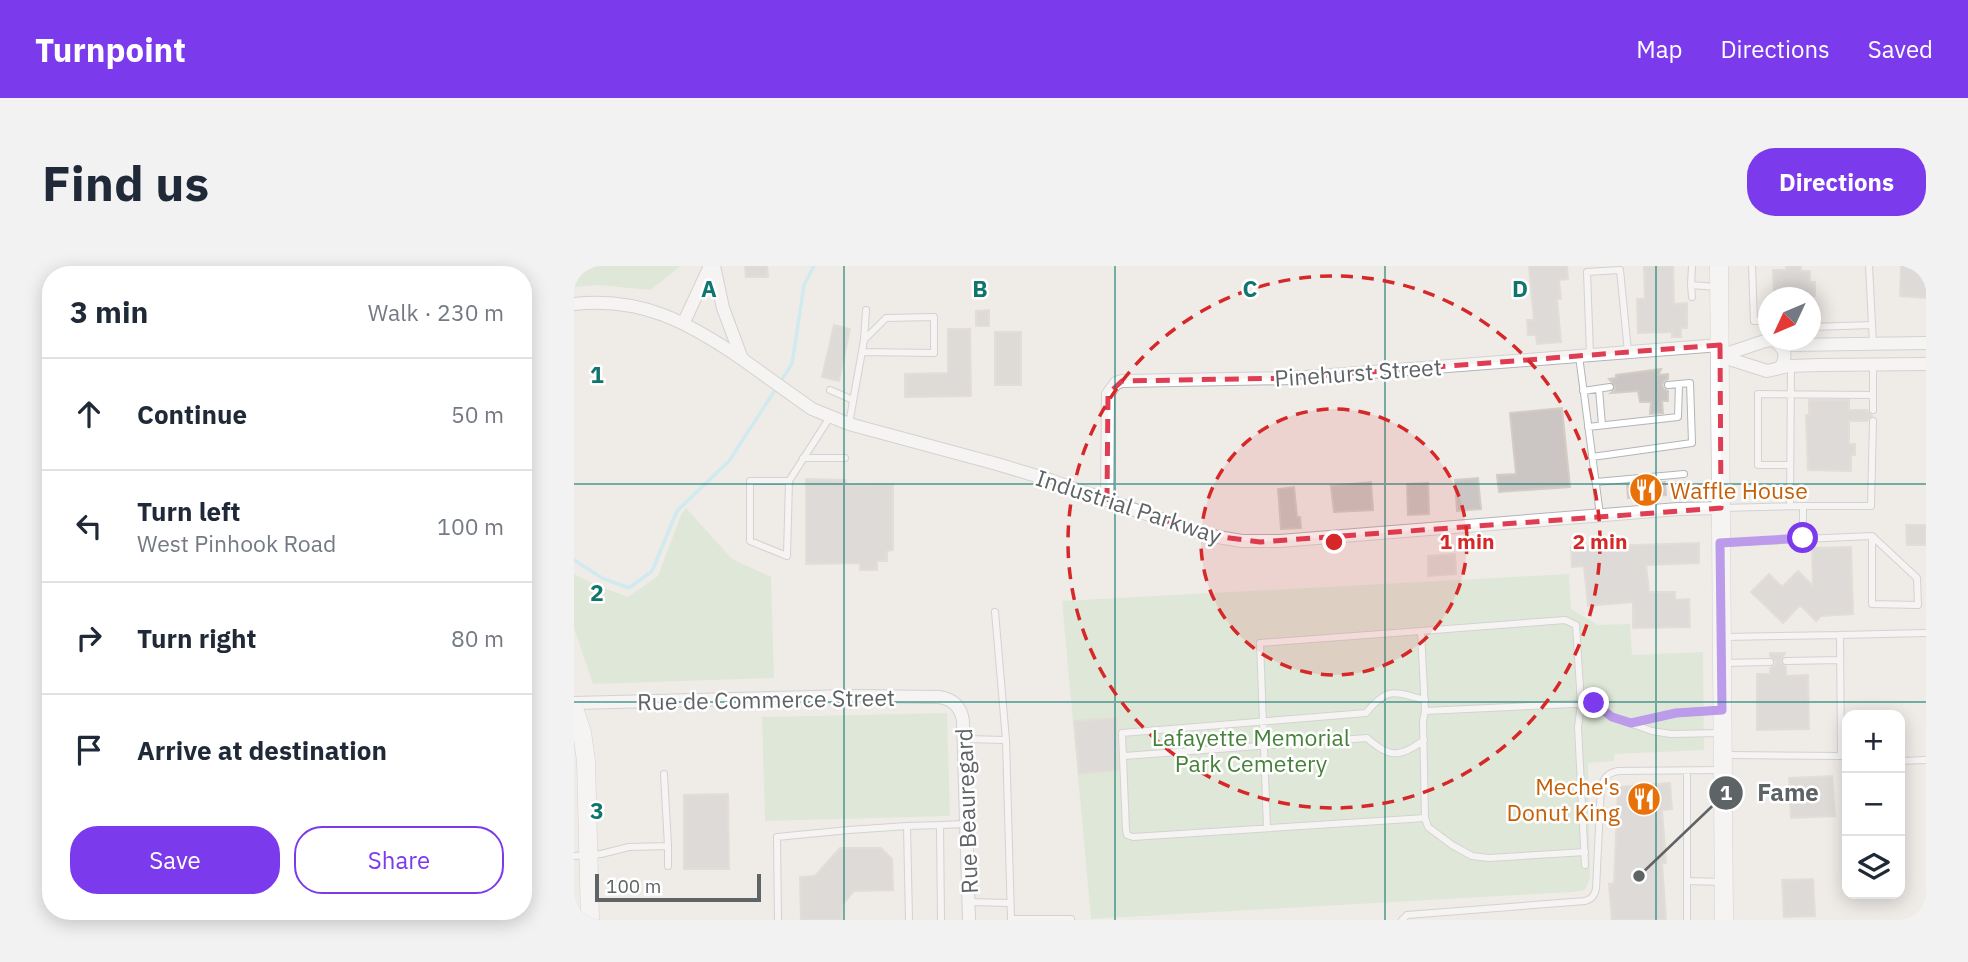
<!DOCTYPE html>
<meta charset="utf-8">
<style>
:root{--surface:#fff;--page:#f2f2f3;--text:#1f2937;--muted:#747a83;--line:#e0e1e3;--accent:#7c3aed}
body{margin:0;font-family:"IBM Plex Sans",sans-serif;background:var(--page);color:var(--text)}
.controls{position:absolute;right:21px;bottom:21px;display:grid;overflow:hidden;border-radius:14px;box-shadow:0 4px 18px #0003}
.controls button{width:63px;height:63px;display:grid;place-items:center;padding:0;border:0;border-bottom:2px solid var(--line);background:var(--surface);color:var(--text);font:35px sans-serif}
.compass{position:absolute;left:1184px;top:21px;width:63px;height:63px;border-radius:50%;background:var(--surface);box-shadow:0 4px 18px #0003;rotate:226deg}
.scale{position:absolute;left:21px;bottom:18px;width:166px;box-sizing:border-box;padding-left:7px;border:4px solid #5e6366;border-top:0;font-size:19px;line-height:24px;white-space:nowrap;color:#5e6366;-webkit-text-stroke:5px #fff;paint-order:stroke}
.stop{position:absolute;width:21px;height:21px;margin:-16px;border:5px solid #7c3aed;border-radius:50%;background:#fff}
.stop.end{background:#7c3aed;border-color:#fff;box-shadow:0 2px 7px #0008}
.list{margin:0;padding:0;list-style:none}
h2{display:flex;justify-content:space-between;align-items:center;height:91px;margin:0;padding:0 28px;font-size:30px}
h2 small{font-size:23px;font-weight:400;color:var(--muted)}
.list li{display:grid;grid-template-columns:46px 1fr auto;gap:21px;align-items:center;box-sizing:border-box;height:112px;padding:0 28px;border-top:2px solid var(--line)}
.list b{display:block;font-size:26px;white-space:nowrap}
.list p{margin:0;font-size:23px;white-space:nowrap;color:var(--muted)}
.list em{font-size:23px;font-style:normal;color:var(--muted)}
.actions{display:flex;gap:14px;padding:21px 28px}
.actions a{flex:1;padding:16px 0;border:2px solid var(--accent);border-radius:28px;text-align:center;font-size:24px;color:var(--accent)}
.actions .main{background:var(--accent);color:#fff}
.icon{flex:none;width:38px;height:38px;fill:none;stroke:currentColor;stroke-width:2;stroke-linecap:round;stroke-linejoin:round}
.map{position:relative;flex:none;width:1352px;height:654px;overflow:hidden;border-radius:28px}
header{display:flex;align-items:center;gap:42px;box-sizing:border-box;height:98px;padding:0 35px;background:var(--accent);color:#fff}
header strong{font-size:33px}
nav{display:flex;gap:38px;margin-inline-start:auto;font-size:24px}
.intro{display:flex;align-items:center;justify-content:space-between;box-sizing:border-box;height:168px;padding:0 42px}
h1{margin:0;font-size:49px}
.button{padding:18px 32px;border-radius:28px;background:var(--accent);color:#fff;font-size:24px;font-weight:700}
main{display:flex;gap:42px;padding:0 42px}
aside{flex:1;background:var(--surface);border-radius:28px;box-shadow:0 4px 18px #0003}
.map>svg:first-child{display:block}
</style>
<header>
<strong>Turnpoint</strong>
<nav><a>Map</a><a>Directions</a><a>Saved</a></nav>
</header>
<div class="intro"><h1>Find us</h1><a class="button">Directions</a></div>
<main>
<aside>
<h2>3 min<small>Walk · 230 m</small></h2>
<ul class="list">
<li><svg class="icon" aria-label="ahead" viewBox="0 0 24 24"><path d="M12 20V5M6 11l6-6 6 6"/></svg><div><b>Continue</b></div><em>50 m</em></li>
<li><svg class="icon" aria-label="left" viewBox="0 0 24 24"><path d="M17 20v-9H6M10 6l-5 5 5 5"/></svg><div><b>Turn left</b><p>West Pinhook Road</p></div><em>100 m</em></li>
<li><svg class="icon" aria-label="right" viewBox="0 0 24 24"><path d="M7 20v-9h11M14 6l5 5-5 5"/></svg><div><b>Turn right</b></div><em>80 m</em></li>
<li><svg class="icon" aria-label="arrive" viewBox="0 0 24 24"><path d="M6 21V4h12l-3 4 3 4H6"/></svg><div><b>Arrive at destination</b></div></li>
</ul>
<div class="actions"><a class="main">Save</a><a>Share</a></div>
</aside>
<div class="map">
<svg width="1352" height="654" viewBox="0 0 1352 654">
<rect width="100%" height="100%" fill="#efebe7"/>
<path fill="#cce5c5" d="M0 0H107L76 24 24 19 0 21Z
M112 242 158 293 197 311 200 412 19 418 0 362V308L22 319 54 331 84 310 107 249Z
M995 308 997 343 1024 359 1056 358 1058 389 1129 386 1130 484 1041 488 1040 495 1014 497 1016 612 1011 624 998 626 517 653 488 335Z
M373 447 376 550 191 555 188 451Z"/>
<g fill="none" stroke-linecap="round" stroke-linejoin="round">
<path stroke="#ace9fa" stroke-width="3.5" d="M0 294 28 312 55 322 78 305 103 245 155 195 218 98 230 19 240 0"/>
</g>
<path fill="#cbc6c3" stroke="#d4ccc5" stroke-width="2" d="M171 0H193L194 11H172Z
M955 0H993L994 13 985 14 987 33H983L987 76 963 78 962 69H954L953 54H960Z
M1070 0H1099L1100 38 1113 37V62H1107V71H1098V66L1064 67 1063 33H1071Z
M1212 0H1227V5H1236V16H1241V30L1200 32 1199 4H1212Z
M1327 0H1352V32L1326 30Z
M415 44V60H402V45Z
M260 59 276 63 265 115 248 111Z
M374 63H396L397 130 331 131V108L374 107Z
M421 66H447V119H421Z
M1087 103 1084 109 1094 108V113L1090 115 1088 119 1090 123 1094 125V135H1088L1089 147 1076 148 1077 136H1066L1064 125 1037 127 1041 124V120L1035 113 1042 112V109Z
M1235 134H1275V144H1293L1298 150 1293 155H1275V178H1281V189H1277V205L1234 204 1232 149H1235Z
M988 142 996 221 925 226 923 209 942 208 936 147Z
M904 212 907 243 883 245 881 214Z
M232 213 272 214V219L319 218V284L313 285V295H303V304H286V297L232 298Z
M797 216 799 244 760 246 757 220Z
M1091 216 1092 229 1054 232 1053 219Z
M854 217 855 248 834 249 833 218Z
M720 221 723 251H726L727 262 707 263 704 223Z
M1332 259H1352V279H1333Z
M1125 277V297L1072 299 1075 326H1101V334L1115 333 1116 361 1059 362V336L1014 340 1010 300 998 301 997 281Z
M1277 281 1279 348 1247 350 1242 355 1226 339 1209 357 1177 326 1195 308 1208 321 1224 305 1239 320 1238 282Z
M881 288 882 308 854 310V290Z
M1196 387H1211L1206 396 1212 401V410L1234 409 1235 463 1183 464V408H1196V402L1201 399 1202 395 1196 390Z
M542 452 544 504 505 508 500 455Z
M1258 510 1261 550 1217 552 1215 512Z
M1096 517 1098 543 1088 544 1092 597H1088L1092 654H1038L1035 618 1040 617 1044 521Z
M154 528 155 603H110V529Z
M266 582H307L318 593 319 624 280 625 268 639V654H227L226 611 241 610Z
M1239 613 1241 650 1210 651 1208 614Z"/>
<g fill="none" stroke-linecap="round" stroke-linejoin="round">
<g stroke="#b2b5b8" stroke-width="8">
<path id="lane" d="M1118 0 1117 19 1143 21
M1178 0 1180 55H1195
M1295 0 1299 78
M1117 19 1118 31
M1237 61 1298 59
M290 74 292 44
M1016 88 1013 6 1046 4 1054 86
M1005 90 1026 249
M1025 123 1028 159
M256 124 279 134
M1009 125 1036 121
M1299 144V129
M275 158 290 74 312 52 360 51V87L289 86
M1014 161 1104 151 1105 118
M1018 191 1118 177 1116 117 1094 119
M229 192H271
M1216 199H1184V128L1299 129V98
M215 215H176V275L213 290 215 215 256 151
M1022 216 1110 208
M1216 240 1217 99
M1229 240H1297L1299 155
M1147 242 1229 240V273L1148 277
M1229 273 1298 270V338L1344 339 1343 312 1298 270
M421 346 432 474
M847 365 991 354 1002 359 1007 438 1004 461 1011 599
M1266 369 1352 367
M1149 371 1266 369 1267 490 1151 489
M1212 395 1266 394
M1149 397 1196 396
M851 434C820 426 814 420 792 447L548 467 552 564 553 569 559 571 851 552 854 561 878 579 898 590 915 592 1011 586
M851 445 1019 437 1038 451 1078 465 1097 468 1146 467
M1059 457 1102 447 1148 444
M390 473 432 474 437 653H497
M550 490 793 472C815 492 826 492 850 474
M1326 495 1352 494
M1113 506V615L1148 616
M366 559 392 558
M693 561 686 377 847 365 851 445 849 455 851 552
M94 580V600
M0 590 27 588 55 581 94 580 90 508
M394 636 436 637
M204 654 203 571 275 564 333 560
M335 654 333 560 366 559 367 654
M828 654 833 649 1011 635C1018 633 1020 630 1022 623L1027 520C1031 511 1034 507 1044 505L1148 504
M1113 654V615"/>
</g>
<g stroke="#b2b5b8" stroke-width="14">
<path id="street" d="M140 0 149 42 168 93 238 143 275 158 423 198 476 214 632 269 668 275H706L1104 243 1147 242
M0 38C68 31 114 56 168 93
M110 56 136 0
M1146 90 1191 75 1198 74 1214 79 1352 77
M1146 90 1193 105 1206 102C1213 91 1212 84 1202 76
M1206 102 1215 100 1246 99 1352 98
M533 233 534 128 542 117 548 115 719 112 1146 79
M0 437 276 430 365 431C379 433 387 441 389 455L395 654"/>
</g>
<g stroke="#b1b5b8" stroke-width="19">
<path id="secondary" d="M1145 0 1150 654
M0 443 8 466 12 495 16 654"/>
</g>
<use href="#lane" stroke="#fff" stroke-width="6"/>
<use href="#street" stroke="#fff" stroke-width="12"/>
<use href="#secondary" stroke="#fff" stroke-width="18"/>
</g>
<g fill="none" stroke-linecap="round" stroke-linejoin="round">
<path stroke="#7c3aed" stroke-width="9" d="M1020 437 1038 451 1057 457 1102 447 1148 444 1146 277 1229 272"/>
</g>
<path d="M0 0H1352V654H0ZM1146 79 1147 242 686 276 632 269 533 233 534 128 548 115 719 112Z" fill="#efebe7" fill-opacity=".55" fill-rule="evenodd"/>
<path fill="none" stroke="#df3d54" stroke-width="5" stroke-dasharray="14 9" stroke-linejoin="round" d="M1146 79 1147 242 686 276 632 269 533 233 534 128 548 115 719 112Z"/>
<path fill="none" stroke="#0f766e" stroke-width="2" stroke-opacity="0.55" d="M270 0V654M541 0V654M811 0V654M1082 0V654M0 218H1352M0 436H1352"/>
<circle cx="760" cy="276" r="133" fill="#d62828" fill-opacity=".12"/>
<g fill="none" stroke="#d62828" stroke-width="3.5" stroke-dasharray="12 9">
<circle cx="760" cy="276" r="133"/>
<circle cx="760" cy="276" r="266"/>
</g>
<defs>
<g id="restaurant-disc" transform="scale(1.75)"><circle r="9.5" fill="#e8710a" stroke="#fff"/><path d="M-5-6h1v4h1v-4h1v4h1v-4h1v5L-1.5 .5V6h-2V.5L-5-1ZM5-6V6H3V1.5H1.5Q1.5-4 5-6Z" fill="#fff"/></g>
</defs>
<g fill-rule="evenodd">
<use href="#restaurant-disc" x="1072" y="224"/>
<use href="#restaurant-disc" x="1070" y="533"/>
</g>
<g text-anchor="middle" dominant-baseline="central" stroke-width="5" stroke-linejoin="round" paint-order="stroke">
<g font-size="23" fill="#5e6366" stroke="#fff">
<text transform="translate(784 106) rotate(-4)">Pinehurst Street</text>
<text transform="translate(555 240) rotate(18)">Industrial Parkway</text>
<text transform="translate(192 433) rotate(-1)">Rue de Commerce Street</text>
<text transform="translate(392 545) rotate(-92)">Rue Beauregard</text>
</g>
<g font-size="23" fill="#c56008" stroke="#fff" text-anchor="start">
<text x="1096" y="224">Waffle House</text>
<text x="1046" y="520" text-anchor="end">Meche's<tspan x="1046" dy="26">Donut King</tspan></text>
</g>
<g font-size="23" fill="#46813a" stroke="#fff">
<text x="677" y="471">Lafayette Memorial<tspan x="677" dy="26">Park Cemetery</tspan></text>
</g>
</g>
<g font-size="23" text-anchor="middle" font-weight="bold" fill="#0f766e" stroke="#fff" stroke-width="5" stroke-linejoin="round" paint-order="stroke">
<text x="135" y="31">A</text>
<text x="406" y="31">B</text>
<text x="676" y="31">C</text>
<text x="946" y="31">D</text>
<text x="23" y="117">1</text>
<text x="23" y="335">2</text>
<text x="23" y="553">3</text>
</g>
<circle cx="760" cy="276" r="10" fill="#d62828" stroke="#fff" stroke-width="3.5"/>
<g font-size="21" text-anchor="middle" font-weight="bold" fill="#d62828" stroke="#fff" stroke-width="5" stroke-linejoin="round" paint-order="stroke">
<text x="893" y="283">1 min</text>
<text x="1026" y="283">2 min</text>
</g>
<path fill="none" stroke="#5e6366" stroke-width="2.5" d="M1065 610L1152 527"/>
<g fill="#5e6366" stroke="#fff" stroke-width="2.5">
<circle cx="1065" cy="610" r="7"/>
<circle cx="1152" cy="527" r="18"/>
</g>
<g font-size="21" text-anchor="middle" font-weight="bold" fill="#fff">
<text x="1152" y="534">1</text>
</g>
<g font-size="24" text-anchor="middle" font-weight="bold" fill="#5e6366" stroke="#fff" stroke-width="5" stroke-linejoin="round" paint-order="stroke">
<text x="1214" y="535">Fame</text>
</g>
</svg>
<div class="controls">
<button>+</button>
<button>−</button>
<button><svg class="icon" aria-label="layers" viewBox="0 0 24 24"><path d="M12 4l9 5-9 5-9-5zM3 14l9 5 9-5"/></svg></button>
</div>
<svg class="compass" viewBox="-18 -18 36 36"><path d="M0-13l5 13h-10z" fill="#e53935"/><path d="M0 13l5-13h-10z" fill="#747a83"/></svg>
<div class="scale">100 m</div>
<div class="stop" style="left:1229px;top:272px"></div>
<div class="stop end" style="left:1020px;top:437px"></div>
</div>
</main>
